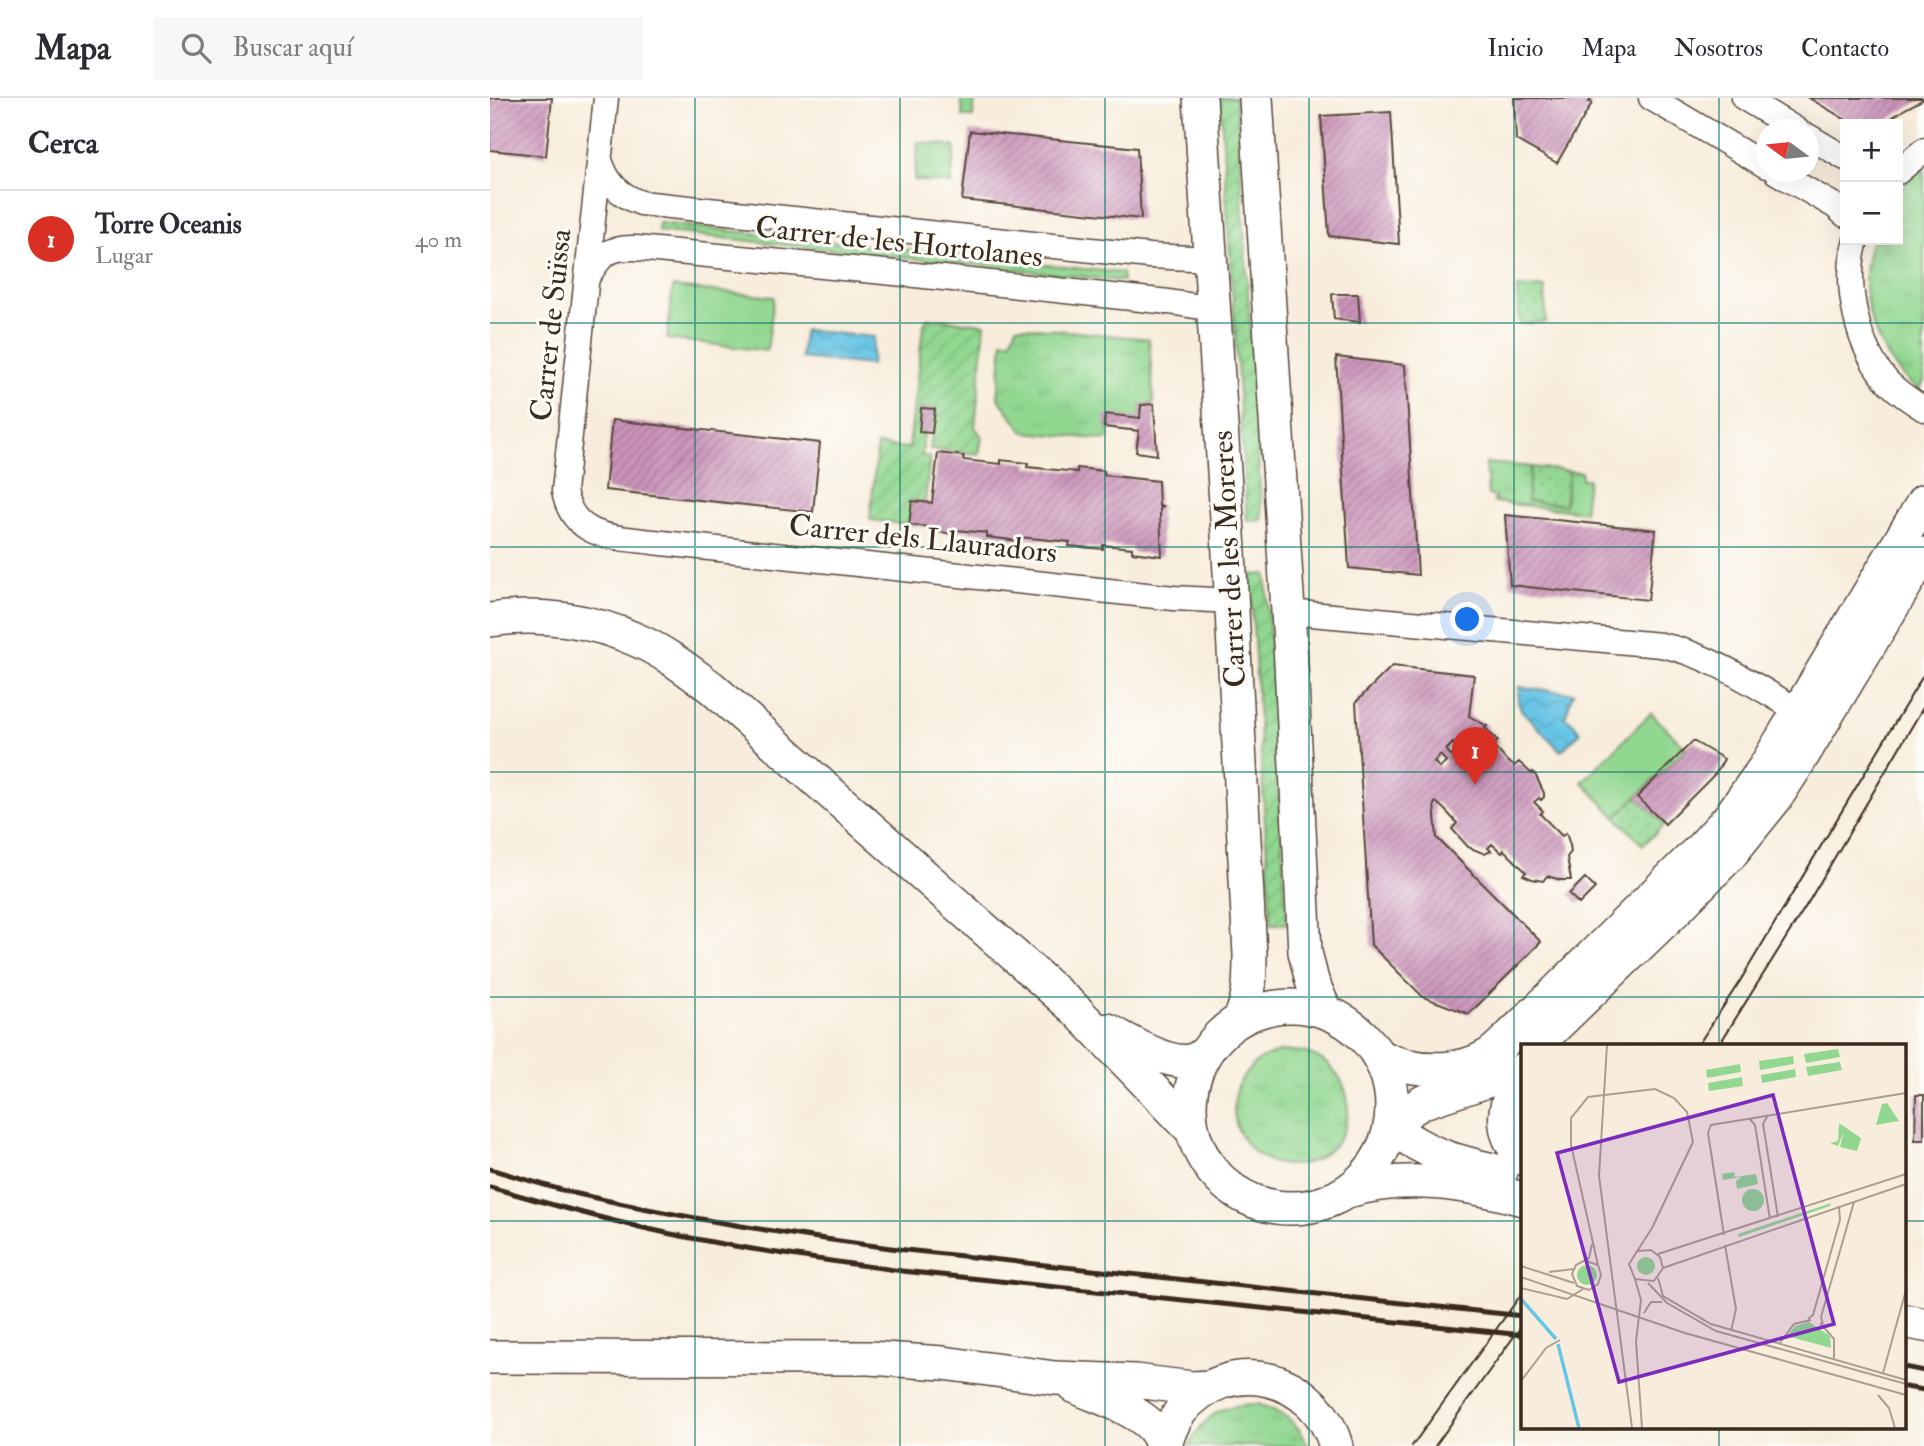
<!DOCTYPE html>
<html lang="es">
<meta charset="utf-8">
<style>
:root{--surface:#fff;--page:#f7f7f7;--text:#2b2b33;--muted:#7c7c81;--line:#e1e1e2;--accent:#d93025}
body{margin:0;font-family:"IM FELL Double Pica",serif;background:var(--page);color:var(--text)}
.controls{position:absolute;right:21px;top:21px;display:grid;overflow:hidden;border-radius:0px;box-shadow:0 7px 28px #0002}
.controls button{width:63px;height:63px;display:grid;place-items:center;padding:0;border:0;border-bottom:2px solid var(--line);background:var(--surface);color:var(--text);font:35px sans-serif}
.compass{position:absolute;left:1266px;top:21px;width:63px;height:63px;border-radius:50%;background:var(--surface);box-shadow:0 7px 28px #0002;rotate:285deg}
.you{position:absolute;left:978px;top:522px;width:24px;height:24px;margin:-18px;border:5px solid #fff;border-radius:50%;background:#1a73e8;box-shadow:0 0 0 10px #1a73e833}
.badge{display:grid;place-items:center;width:46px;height:46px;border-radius:50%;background:var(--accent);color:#fff;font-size:23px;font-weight:700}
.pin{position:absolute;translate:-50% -58px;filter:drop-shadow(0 2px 4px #0008)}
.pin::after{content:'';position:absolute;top:37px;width:24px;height:21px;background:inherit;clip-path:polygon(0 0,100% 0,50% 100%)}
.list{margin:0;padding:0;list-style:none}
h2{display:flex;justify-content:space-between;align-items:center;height:91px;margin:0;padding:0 28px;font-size:30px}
h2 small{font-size:23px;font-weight:400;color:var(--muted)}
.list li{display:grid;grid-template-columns:46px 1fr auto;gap:21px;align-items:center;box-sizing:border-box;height:98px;padding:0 28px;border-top:2px solid var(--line)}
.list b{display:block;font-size:26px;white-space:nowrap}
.list p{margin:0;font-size:23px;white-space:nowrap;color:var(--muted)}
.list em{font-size:23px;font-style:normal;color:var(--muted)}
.icon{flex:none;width:38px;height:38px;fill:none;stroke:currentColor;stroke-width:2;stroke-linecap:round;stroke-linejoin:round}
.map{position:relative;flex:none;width:1434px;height:1348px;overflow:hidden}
header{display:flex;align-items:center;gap:42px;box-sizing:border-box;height:98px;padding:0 35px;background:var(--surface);border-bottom:2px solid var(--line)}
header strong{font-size:33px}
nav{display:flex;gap:38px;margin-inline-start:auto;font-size:24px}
.search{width:490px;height:63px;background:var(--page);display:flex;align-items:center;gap:18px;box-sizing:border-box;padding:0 24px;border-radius:0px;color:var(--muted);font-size:26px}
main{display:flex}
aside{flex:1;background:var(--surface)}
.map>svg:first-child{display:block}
</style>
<header>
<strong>Mapa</strong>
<div class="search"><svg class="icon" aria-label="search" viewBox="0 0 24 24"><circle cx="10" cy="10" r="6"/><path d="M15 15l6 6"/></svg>Buscar aquí</div>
<nav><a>Inicio</a><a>Mapa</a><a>Nosotros</a><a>Contacto</a></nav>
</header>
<main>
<aside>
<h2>Cerca<small></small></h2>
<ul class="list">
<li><span class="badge">1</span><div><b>Torre Oceanis</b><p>Lugar</p></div><em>40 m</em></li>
</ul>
</aside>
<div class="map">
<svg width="1434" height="1348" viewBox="0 0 1434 1348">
<defs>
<pattern id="grass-tufts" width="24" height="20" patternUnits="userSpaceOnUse" patternTransform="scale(1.75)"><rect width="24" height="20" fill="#91d790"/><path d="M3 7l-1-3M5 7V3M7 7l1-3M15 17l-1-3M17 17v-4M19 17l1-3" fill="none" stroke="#7eb97c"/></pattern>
<pattern id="park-dots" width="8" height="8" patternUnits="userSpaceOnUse" patternTransform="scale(1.75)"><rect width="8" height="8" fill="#91d790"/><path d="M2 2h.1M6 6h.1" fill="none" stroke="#7eb97c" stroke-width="1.8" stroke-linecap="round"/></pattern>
<pattern id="garden-furrows" width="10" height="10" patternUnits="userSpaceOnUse" patternTransform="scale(1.75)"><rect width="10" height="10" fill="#91d790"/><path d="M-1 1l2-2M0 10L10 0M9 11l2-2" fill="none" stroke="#7eb97c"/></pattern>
<pattern id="water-waves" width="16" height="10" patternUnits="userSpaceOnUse" patternTransform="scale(1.75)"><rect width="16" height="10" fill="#67c5e5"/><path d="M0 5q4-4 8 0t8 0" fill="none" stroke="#5aa9c4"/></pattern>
<pattern id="building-hatch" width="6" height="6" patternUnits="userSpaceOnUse" patternTransform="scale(1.75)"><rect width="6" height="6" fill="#ca93b9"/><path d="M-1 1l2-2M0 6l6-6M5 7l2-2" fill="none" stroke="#a57896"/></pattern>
</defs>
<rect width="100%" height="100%" fill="#fdfcf7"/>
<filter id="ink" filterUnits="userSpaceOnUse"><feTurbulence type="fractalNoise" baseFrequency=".0143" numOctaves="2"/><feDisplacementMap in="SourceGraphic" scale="14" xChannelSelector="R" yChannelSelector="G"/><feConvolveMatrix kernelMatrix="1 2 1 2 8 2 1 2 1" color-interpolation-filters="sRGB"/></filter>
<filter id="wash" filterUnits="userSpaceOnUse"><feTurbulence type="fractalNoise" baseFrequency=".00686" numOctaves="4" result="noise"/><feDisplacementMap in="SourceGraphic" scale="28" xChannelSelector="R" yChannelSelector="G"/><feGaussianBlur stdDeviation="1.57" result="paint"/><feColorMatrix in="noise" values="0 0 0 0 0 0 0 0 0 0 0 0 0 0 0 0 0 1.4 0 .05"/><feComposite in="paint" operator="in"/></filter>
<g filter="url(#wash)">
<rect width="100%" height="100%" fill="#f8eddc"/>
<path fill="url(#grass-tufts)" stroke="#668057" stroke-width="2" d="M471 0H485L483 19H473Z
M1434 69V284L1429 292C1385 259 1363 194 1382 142H1408V94L1427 73Z
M169 125 632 175 633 183 168 133Z
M527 228 659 241 664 306 651 307 650 320 619 330 618 342 534 334 508 300 513 243H521Z
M996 365 1041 369 1038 402 1075 406 1079 373 1091 374V381H1098L1094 414 1004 404 1005 398 998 397Z
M744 1010a57 57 0 1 1 114 0a57 57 0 1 1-114 0Z
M768 1306C792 1314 808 1323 818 1348H699C717 1315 730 1307 768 1306Z"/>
<path fill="url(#park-dots)" stroke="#668057" stroke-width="2" d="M428 44 465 48 461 86 424 82Z
M1055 189 1056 224 1029 226 1027 190Z
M1041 369 1079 373 1075 407 1037 403Z
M1147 699 1175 726 1153 747 1126 719Z"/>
<path fill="url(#garden-furrows)" stroke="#668057" stroke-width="2" d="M730 0H746L772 422 757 423Z
M437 220 495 226 485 329 492 339 489 356 440 351 445 312 431 310 429 333 434 334 432 358 440 359 435 404 422 403 419 427 380 422 387 347 419 350 433 229Z
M776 476 797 826H781L760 477Z"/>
<path fill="#91d790" stroke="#668057" stroke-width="2" d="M183 189 284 199 277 253 177 241Z
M1161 615 1196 650 1126 719 1092 684Z"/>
<path fill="url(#water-waves)" stroke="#517882" stroke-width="2" d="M314 232 384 239 381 267 311 260Z
M1029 589 1083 595 1075 619 1084 626 1090 635 1071 653 1032 613 1028 604Z"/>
<g id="blocks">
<path fill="url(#building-hatch)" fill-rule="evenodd" d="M0 0H62L56 58 0 52Z
M1024 0H1099L1101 1 1099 4 1102 5 1067 65 1026 42Z
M1319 0H1434V1L1415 11 1392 26H1363Z
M901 14 909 146 839 138 831 18Z
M480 33 647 50 651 121 472 102Z
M842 196H868L870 224 844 221Z
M846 259 915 267 928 477 859 470Z
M664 306 667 357 646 354 649 333 614 329 615 316 650 320 651 307Z
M431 310 445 311 442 335 429 334Z
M122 322 330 345 323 414 115 392Z
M448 355 474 358 473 362 511 366V362L538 365 537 369 587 374V370L614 373V377L668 383 669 408H673L670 411V418L672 458 642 454V450L613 447V451L579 448 580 444 530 439V443L497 439V435L467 432V436L439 433 440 429 419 427 422 403 442 405Z
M1015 417 1166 432 1158 502 1020 487Z
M902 568 984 577 979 618 997 628 995 630 1008 643 1003 647 1016 662 1024 668 1029 664 1042 676 1043 674 1046 678 1054 695V699L1051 702 1049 700 1044 704 1053 713 1050 716 1072 738 1076 735 1080 747 1081 754 1077 759 1081 782H1071L1057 778 1053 783 1042 781 1033 777 1036 774 1014 752 1012 755 1002 746 998 750 1001 753 995 756 978 749 962 731 967 725 954 711 946 704 944 706 947 740 1051 844 979 916 933 899 881 847 866 604ZM963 645 968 651 962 658 956 652ZM950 657 956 663 950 670 944 664Z
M1203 643 1234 661 1226 675 1175 726 1147 699Z
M1095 780 1105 790 1089 806 1079 796Z
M1426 997H1434V1042H1425Z"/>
</g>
</g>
<g filter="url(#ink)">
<use href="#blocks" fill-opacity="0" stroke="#57473a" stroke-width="2"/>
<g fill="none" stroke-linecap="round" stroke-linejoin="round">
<g stroke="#57473a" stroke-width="27">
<path id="street" d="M116 0 74 393C83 441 124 439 163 444L684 500 742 503
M1161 0 1276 68
M1254 0 1307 32
M1318 38 1355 60
M110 62C117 85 129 97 151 105L660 158 721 161
M1286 74 1345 108 1355 117
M1408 74 1434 52
M1366 142C1353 187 1367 251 1399 285 1410 296 1421 303 1434 311
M99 177C112 155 120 149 146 150L425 177 679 204 724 211
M798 514 1171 547C1221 557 1265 588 1309 613"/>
</g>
<g stroke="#57473a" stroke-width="36">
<path id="secondary" d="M710 0 738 436 760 857C760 880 760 900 750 921
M766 0 800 545 815 854 822 883 835 913
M0 522C50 514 103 522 149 543 176 555 199 573 222 590L586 912 702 1032
M700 1009a101 101 0 1 1 202 0a101 101 0 1 1-202 0Z
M618 932C637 943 684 971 706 961 709 960 712 957 715 955
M1046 947 1187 811 1240 757 1285 701 1305 670 1434 456
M889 958C922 974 970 977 1002 955 1012 947 1021 937 1031 928L1213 748 1238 721 1275 669 1434 403
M1033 972C1015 1002 1005 1031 1033 1060
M901 1024 933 1004 994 984 1013 973
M900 1028C939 1058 964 1063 1011 1074
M858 1093C916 1075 976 1086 1033 1101
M1415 1223 1434 1227
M0 1259 379 1260 453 1265 565 1280 645 1283 702 1290 721 1289
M584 1288C607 1299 645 1310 662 1329 667 1334 670 1341 673 1348
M675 1348C678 1336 683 1324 690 1314 738 1254 826 1277 846 1348"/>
</g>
<use href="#street" stroke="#fff" stroke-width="24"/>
<use href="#secondary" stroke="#fff" stroke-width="33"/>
<path stroke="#3b2a1e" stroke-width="2" d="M1208 947 1250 883 1434 576
M1229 947 1319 803 1434 608
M922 1348 1033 1194
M945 1348 1033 1226"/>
<path stroke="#3b2a1e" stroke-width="5" d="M0 1071C29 1079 58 1089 88 1096 196 1121 306 1138 416 1152L1033 1218
M0 1089C66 1108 133 1127 201 1140 271 1154 341 1163 412 1173L1033 1237
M1415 1269 1434 1273
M1415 1289 1434 1292"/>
</g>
</g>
<path fill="none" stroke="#0f766e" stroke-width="2" stroke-opacity="0.55" d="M205 0V1348M410 0V1348M615 0V1348M819 0V1348M1024 0V1348M1229 0V947M0 225H1434M0 449H1434M0 674H1434M0 899H1434M0 1123H1033M1415 1123H1434M1229 1329V1348"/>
<g text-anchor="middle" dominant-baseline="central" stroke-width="6" stroke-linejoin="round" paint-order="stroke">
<g font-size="30" fill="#3b2a1e" stroke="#fdfcf7">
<text transform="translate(409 144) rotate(6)">Carrer de les Hortolanes</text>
<text transform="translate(61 227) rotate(-84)">Carrer de Suïssa</text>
<text transform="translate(433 441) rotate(6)">Carrer dels Llauradors</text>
<text transform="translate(739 461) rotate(-93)">Carrer de les Moreres</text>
</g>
</g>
<g transform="translate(1031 946)">
<rect width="385" height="385" fill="#f8eddc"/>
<path d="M366 59 378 77 355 81 361 60ZM318 79 340 94 336 107 319 103 323 87 317 102 309 99 317 97ZM221 156a11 11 0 1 1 22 0a11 11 0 1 1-22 0ZM116 222a9 9 0 1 1 18 0a9 9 0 1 1-18 0ZM56 231a10 10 0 1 1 20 0a10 10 0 1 1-20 0ZM288 278 309 292 310 304 266 292 274 282Z" fill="#91d790"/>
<path d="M317 5 319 13 285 19 283 10ZM272 12 273 20 239 26 238 17ZM319 18 321 26 287 32 285 23ZM219 20 220 28 186 34 185 26ZM274 25 275 33 241 39 240 31ZM221 33 222 42 188 47 187 39ZM213 128 214 133 235 130 237 140 216 145 215 137 221 133 202 136 201 130ZM310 159 309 162 218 193 217 190Z" fill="#91d790"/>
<path fill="none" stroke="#67c5e5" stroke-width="3.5" d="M0 255 35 295M37 300 58 384"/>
<path fill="none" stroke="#ac9f90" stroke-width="2" d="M86 1 78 132 111 384M247 71 242 80 257 173M228 74 234 81 249 175M203 191 187 89 190 81 385 49M204 201 215 265 210 287M137 210 385 130M65 217 77 221 80 231 77 240 68 246 56 242 51 230 55 221 68 214 71 200M77 221 50 101V74L67 53 134 45 153 54 166 68 172 98 131 184 108 220 114 235 133 237 142 224 139 213 130 206 117 207M0 222 53 239M142 224 385 140M28 228 53 225M0 233 164 289 385 351M137 234 142 252 190 280 385 336M114 235 120 256 115 297 121 384M127 239 146 259 195 287 385 340M0 244 46 255 62 245M123 269 130 258H141M287 275 292 271 319 176 318 162M299 279 313 295V315M302 280 300 273 333 158M258 300 273 280 290 276M362 329 385 246M0 337 25 304 39 296M357 351 368 364 374 384"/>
<path fill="#7b2cbf" fill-opacity="0.15" stroke="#7b2cbf" stroke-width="3.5" d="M252 51 313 280 98 338 36 109Z"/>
<rect width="385" height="385" fill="none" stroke="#3b2a1e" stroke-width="3.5"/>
</g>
</svg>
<div class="controls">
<button>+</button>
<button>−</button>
</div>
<svg class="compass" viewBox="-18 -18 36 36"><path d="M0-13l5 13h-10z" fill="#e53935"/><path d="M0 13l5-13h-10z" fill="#7c7c81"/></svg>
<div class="you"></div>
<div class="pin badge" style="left:985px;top:687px">1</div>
</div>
</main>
